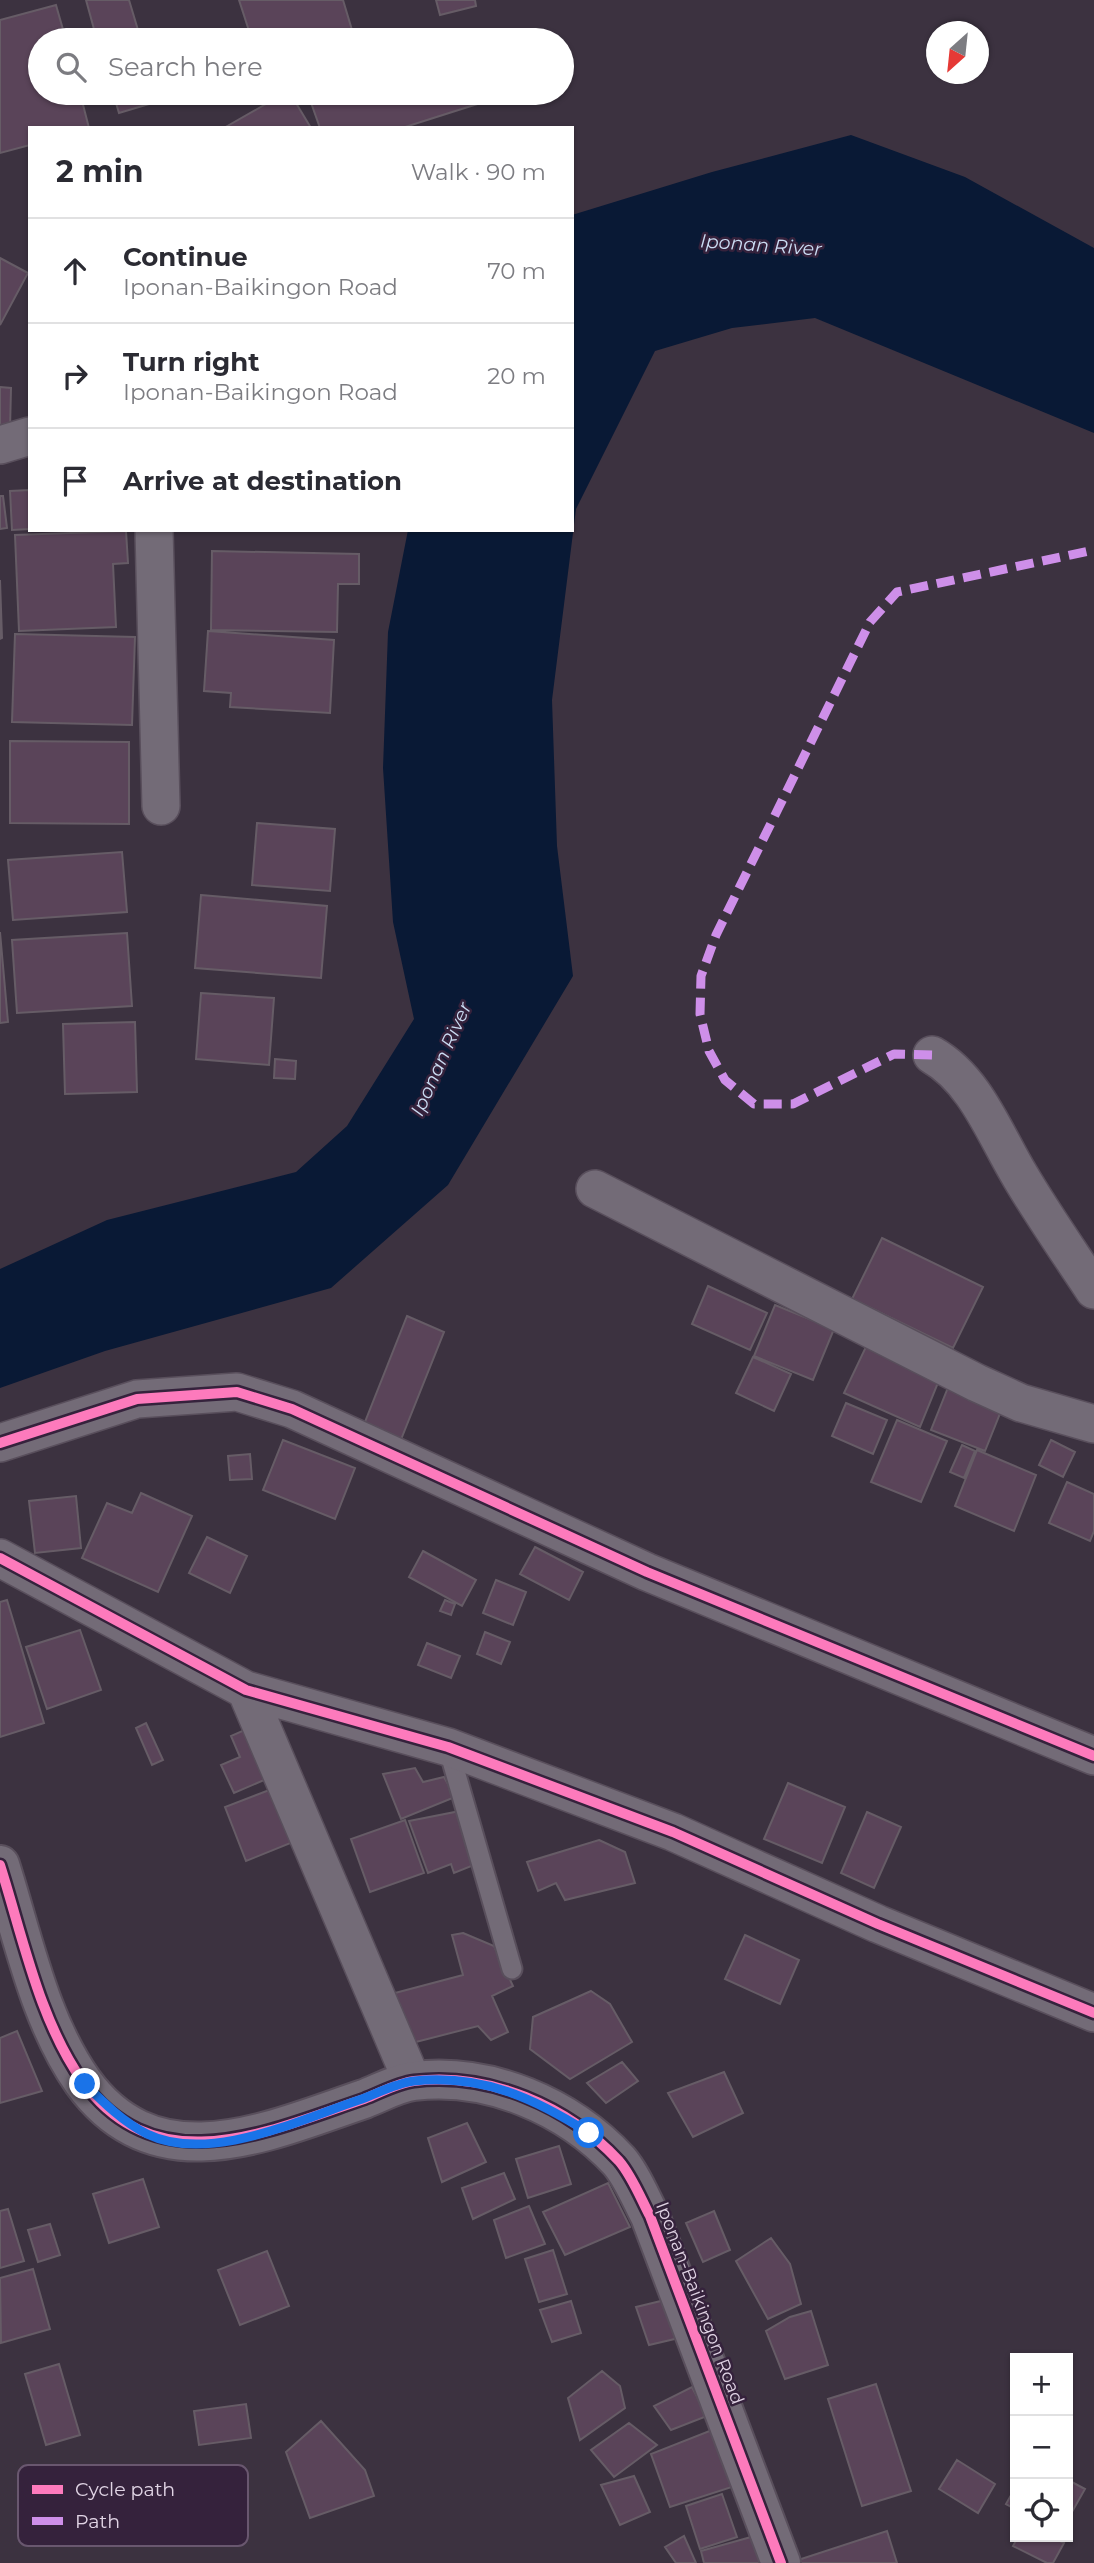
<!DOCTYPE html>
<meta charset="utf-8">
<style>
:root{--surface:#fff;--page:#f2f2f3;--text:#2b2b33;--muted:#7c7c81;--line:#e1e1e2}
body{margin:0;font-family:Montserrat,sans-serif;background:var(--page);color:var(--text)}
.controls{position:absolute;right:21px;bottom:21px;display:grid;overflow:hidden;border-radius:0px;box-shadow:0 2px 5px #0004}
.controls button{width:63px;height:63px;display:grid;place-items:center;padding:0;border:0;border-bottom:2px solid var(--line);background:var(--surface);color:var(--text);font:35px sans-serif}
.compass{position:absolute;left:926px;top:21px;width:63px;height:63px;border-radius:50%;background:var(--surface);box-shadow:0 2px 5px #0004;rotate:207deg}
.stop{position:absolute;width:21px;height:21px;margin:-16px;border:5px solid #1a73e8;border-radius:50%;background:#fff}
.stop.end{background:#1a73e8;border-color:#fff;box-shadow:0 2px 7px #0008}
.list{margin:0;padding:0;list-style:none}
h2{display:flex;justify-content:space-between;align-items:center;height:91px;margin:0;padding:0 28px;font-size:30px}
h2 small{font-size:23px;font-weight:400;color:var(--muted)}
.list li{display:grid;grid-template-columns:46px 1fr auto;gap:21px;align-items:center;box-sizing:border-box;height:105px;padding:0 28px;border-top:2px solid var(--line)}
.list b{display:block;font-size:26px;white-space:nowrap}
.list p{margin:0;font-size:23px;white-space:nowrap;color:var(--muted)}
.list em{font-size:23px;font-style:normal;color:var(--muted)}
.icon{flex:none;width:38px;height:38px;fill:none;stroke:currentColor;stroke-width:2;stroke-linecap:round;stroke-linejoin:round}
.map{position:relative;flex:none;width:1094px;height:2563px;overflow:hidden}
.search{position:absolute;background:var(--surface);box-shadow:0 2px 5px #0004;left:28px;top:28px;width:546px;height:77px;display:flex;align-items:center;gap:18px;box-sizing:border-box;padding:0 24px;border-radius:38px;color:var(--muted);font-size:26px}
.panel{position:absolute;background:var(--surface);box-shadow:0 2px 5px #0004;left:28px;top:126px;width:546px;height:406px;border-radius:0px}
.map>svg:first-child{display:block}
</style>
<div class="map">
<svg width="1094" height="2563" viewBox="0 0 1094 2563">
<rect width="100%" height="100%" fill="#3c3240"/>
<path fill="#091935" d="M851 135 965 177 1094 248V433L815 318 732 328 655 351 576 509 552 700 557 846 573 976 448 1185 331 1288 105 1351 0 1388V1269L107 1220 296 1172 347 1126 414 1019 393 922 383 768 388 632 408 530H572V215L712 172Z"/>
<path fill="#5a4459" stroke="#665c66" stroke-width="2" d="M86 0H129L141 40H97Z
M239 0H343L355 40H252Z
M436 0H475L476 6 440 15Z
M56 5 66 40H40V93H80L89 128H30V145L0 153V20Z
M113 93H157L159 101 119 113Z
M180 93H225L183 103Z
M285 93H290L311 128H224Z
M322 93H491L493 99 402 128H320L309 97Z
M0 258 28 273 0 325Z
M0 387 11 388 10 429 0 428Z
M30 490V529L12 530 10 491Z
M0 496H3L7 528 0 529Z
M126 531 128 563 113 564 116 627 19 631 15 535Z
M212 551 359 554V584H338L337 632 211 630Z
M0 580 2 638 0 639Z
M208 631 334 640 330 713 230 707 231 693 204 691Z
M15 634 135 637 132 725 12 722Z
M10 741 129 742V824L10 823Z
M257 823 335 829 330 891 252 885Z
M122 852 127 912 13 920 8 860Z
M201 895 327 906 321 978 195 968Z
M0 932 8 1022 0 1023Z
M127 933 132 1006 17 1013 12 940Z
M201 993 274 998 269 1065 196 1059Z
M135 1022 137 1092 65 1094 63 1024Z
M275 1059 296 1061 295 1079 274 1078Z
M882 1238 983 1287 953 1348 852 1299Z
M708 1286 767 1313 750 1350 692 1324Z
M775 1305 834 1329 813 1380 754 1356Z
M407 1316 444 1332 400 1442 363 1427Z
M873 1332 944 1368 920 1427 844 1393Z
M753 1357 791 1374 774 1411 736 1393Z
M949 1385 1003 1406 985 1451 931 1430Z
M846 1403 887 1420 873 1454 832 1436Z
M897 1420 947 1441 921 1502 871 1482Z
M283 1440 355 1468 335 1519 263 1490Z
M1051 1440 1075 1452 1063 1477 1039 1465Z
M962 1445 975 1451 964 1478 950 1472Z
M977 1450 1036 1475 1014 1531 955 1506Z
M250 1454 252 1479 230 1480 228 1456Z
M1067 1482 1094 1494V1531L1090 1541 1049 1523Z
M141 1493 192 1516 158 1592 82 1558 107 1503 132 1513Z
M76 1496 81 1548 35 1553 29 1501Z
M207 1537 247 1556 230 1593 189 1573Z
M535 1547 583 1572 569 1600 520 1574Z
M423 1551 476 1580 462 1606 409 1577Z
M496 1580 526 1592 513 1625 483 1613Z
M7 1600 44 1723 0 1737V1602Z
M445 1600 455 1604 451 1615 440 1611Z
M80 1630 101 1690 47 1709 26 1647Z
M485 1632 510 1642 501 1664 477 1654Z
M427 1643 460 1656 451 1678 418 1665Z
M146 1723 163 1760 152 1765 136 1728Z
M256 1725 278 1774 234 1793 221 1765 240 1757 231 1736Z
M415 1768 423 1782 444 1777 455 1797 401 1819 383 1774Z
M788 1783 845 1807 822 1863 764 1839Z
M277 1787 298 1840 246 1861 225 1807Z
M460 1811 474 1865 454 1873 451 1864 428 1873 409 1821Z
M867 1812 901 1827 874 1888 841 1873Z
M405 1820 424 1873 370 1892 351 1839Z
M599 1840 625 1852 635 1883 565 1900 556 1883 538 1891 527 1862Z
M463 1933 494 1946 513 1986 492 1996 508 2032 491 2040 478 2026 408 2044 395 1993 463 1975 452 1935Z
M745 1935 799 1960 780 2004 725 1979Z
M591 1991 610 2004 632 2042 570 2079 530 2049 533 2017Z
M17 2031 42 2091 0 2103V2038Z
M622 2062 638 2081 606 2103 587 2083Z
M724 2072 743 2113 693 2137 668 2093Z
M467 2123 486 2162 442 2182 428 2138Z
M559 2146 571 2184 528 2198 516 2159Z
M504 2173 515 2199 473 2219 462 2188Z
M143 2179 159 2227 109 2243 93 2194Z
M608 2183 630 2227 565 2255 543 2212Z
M529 2206 545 2244 506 2258 494 2220Z
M8 2209 24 2261 0 2268V2211Z
M714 2211 730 2250 703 2262 686 2223Z
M50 2224 60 2255 38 2262 28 2230Z
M771 2238 790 2264 801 2304 768 2319 736 2261Z
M553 2250 567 2294 539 2302 525 2259Z
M267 2251 289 2306 240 2325 218 2270Z
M33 2269 50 2329 1 2343 0 2278Z
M665 2300 679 2338 649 2345 636 2307Z
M571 2301 581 2333 552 2342 540 2310Z
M811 2311 828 2365 785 2379 766 2331 790 2317Z
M59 2364 80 2435 46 2445 25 2374Z
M602 2371 620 2386 625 2408 580 2440 568 2398Z
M876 2384 911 2491 862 2506 828 2399Z
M692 2387 707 2416 671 2430 654 2406Z
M246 2404 251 2438 199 2445 194 2411Z
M321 2421 365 2470 374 2496 310 2518 286 2452Z
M629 2423 657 2445 614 2477 591 2450Z
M712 2430 738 2485 670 2507 651 2454Z
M957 2460 995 2484 978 2513 939 2489Z
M634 2476 650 2512 620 2525 601 2485Z
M1068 2480 1085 2489 1068 2519Z
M1015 2488V2509L1006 2504Z
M722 2494 737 2537 700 2549 686 2506Z
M887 2531 897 2563H792V2562Z
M684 2536 696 2563H676L665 2547Z
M751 2537 762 2563H704L701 2551Z
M1018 2537H1052L1064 2543 1053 2563H1047L1013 2546Z"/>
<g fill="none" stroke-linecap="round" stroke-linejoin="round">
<g stroke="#594f5c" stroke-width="23">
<path id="service" d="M448 1747 512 1969"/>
</g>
<g stroke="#594f5c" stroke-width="40">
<path id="minor" d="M0 445 30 436
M154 530 161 806
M932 1055C976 1080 995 1135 1020 1176 1043 1215 1069 1252 1094 1290
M595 1189 977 1383 1021 1403 1094 1424
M0 1443 137 1399 237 1392 292 1409 647 1572 1094 1756
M0 1558 246 1690 448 1747 673 1832 878 1924 1094 2013
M246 1690 412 2081"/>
</g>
<g stroke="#594f5c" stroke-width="42">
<path id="tertiary" d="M0 1865C23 1937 39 2020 83 2082 157 2184 269 2131 364 2099 380 2093 397 2083 414 2081 489 2072 568 2106 619 2161 632 2176 641 2199 650 2216L781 2563"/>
</g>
<use href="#service" stroke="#736b77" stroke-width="19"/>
<use href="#minor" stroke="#736b77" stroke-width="37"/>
<use href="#tertiary" stroke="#736b77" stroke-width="38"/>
<path stroke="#ce8fe9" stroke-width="9" stroke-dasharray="18 9" stroke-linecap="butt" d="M932 1055 894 1054 793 1104H754L725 1080 709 1051 700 1014 701 976 716 935 870 622 897 592 1094 550"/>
<g stroke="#35223c" stroke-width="15">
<path id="cycleway" d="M0 1443 137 1399 237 1392 292 1409 647 1572 1094 1756
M0 1558 246 1690 448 1747 673 1832 878 1924 1094 2013
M0 1865C23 1937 39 2020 83 2082 157 2184 269 2131 364 2099 380 2093 397 2083 414 2081 489 2072 568 2106 619 2161 632 2176 641 2199 650 2216L781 2563"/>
</g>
<use href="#cycleway" stroke="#fd7abc" stroke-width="10"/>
</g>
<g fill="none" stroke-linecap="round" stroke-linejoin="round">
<path stroke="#1a73e8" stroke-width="9" d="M85 2084C104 2103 123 2122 147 2134 209 2164 299 2120 359 2100 376 2094 396 2083 414 2081 482 2074 534 2098 589 2133"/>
</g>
<g text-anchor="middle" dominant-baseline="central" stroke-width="5" stroke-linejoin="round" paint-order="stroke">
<g font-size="18" fill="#e1d4e5" stroke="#35223c">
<text transform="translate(700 2303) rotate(69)">Iponan-Baikingon Road</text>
</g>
<g font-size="19" font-style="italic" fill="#cadbf2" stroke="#35223c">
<text transform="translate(761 245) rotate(4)">Iponan River</text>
<text transform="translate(441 1059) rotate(-66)">Iponan River</text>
</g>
</g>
<rect x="18" y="2465" width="230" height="81" rx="10" fill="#35223c" stroke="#69576f" stroke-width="2"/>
<rect x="32" y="2485" width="31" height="9" fill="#fd7abc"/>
<rect x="32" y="2517" width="31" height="8" fill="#ce8fe9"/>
<g font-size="19" fill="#e1d4e5">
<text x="75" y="2496">Cycle path</text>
<text x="75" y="2528">Path</text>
</g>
</svg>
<div class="controls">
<button>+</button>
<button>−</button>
<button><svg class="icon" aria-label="locate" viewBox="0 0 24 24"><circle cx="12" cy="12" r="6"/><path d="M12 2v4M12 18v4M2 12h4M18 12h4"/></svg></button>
</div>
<svg class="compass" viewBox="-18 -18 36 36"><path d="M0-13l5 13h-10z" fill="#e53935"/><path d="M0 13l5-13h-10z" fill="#7c7c81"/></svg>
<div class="stop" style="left:589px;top:2133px"></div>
<div class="stop end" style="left:85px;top:2084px"></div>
<div class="search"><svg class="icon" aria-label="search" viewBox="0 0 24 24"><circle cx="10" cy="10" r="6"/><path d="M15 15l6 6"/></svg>Search here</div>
<section class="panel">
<h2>2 min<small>Walk · 90 m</small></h2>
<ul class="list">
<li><svg class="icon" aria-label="ahead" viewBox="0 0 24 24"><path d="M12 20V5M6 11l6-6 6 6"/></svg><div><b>Continue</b><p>Iponan-Baikingon Road</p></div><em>70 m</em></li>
<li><svg class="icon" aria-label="right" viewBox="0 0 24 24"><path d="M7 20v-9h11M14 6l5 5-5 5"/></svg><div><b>Turn right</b><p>Iponan-Baikingon Road</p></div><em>20 m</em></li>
<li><svg class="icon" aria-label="arrive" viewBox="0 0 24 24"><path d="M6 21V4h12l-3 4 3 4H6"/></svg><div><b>Arrive at destination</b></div></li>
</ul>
</section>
</div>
